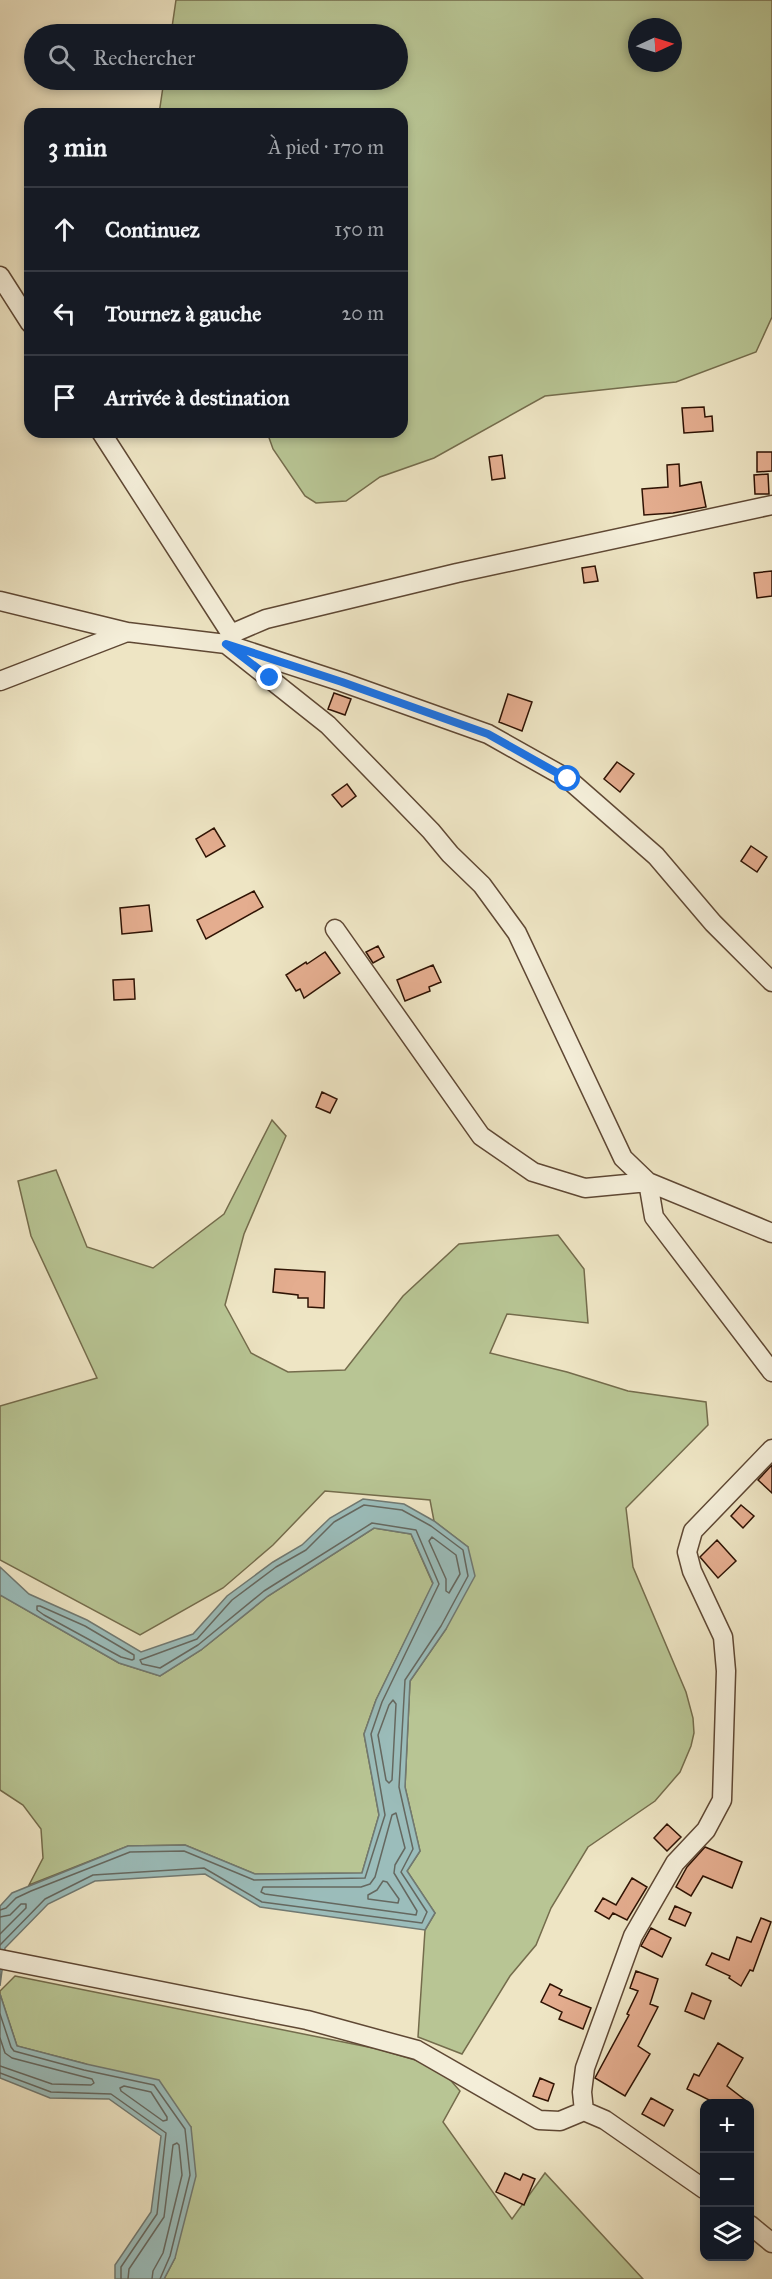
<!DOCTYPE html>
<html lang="fr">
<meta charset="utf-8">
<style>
:root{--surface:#171b24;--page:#242831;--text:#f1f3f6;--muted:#9ea1a6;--line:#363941}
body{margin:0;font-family:"IM FELL Great Primer",serif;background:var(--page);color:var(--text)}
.controls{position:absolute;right:18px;bottom:18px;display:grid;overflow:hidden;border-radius:12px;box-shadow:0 3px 9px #0003}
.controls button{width:54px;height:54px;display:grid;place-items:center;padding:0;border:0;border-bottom:2px solid var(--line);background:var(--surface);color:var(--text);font:30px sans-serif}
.compass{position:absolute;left:628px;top:18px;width:54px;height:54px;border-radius:50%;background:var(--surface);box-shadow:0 3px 9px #0003;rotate:86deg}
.stop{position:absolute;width:18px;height:18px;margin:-14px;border:4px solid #1a73e8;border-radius:50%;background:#fff}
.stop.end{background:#1a73e8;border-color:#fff;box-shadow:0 2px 6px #0008}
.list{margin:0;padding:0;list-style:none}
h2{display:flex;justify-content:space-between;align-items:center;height:78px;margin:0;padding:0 24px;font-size:26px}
h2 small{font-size:20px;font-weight:400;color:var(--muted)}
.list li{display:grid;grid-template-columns:39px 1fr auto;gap:18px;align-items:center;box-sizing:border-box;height:84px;padding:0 24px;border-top:2px solid var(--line)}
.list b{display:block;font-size:22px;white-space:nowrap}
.list em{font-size:20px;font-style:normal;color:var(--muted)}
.icon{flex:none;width:33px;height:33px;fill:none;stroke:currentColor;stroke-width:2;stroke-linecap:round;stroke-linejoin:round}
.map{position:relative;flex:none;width:772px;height:2279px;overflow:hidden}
.search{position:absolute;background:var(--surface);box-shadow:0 3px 9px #0003;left:24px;top:24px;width:384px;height:66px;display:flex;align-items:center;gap:15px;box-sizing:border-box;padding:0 21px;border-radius:33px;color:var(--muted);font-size:22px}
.panel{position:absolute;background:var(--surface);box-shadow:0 3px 9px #0003;left:24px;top:108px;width:384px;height:330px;border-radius:18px}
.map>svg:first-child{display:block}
</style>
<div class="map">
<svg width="772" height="2279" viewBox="0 0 772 2279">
<rect width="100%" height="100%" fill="#eee5c4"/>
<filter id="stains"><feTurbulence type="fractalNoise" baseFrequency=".00333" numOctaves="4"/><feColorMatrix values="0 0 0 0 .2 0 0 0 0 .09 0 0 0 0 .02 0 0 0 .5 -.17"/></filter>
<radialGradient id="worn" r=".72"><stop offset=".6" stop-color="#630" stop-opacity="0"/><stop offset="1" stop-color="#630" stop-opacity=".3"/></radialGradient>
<path fill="#b8c594" stroke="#746c4c" stroke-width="1.5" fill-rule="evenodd" d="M176 0H772V317L756 352 676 382 545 396 434 458 380 477 346 501 316 503 305 496 273 449 267 432H402V114H159L164 80H398V34H171ZM637 27H673V63H637Z
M272 1120 286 1136 244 1234 225 1305 251 1353 288 1372 345 1370 403 1296 459 1244 558 1235 584 1269 588 1323 507 1314 490 1353 567 1372 628 1391 706 1402 708 1425 626 1508 633 1567 686 1692 693 1718 694 1733 691 1746 680 1772 655 1801 588 1847 551 1908 536 1945 510 1976 462 2054 418 2037 425 1930 435 1913 407 1871 420 1851 405 1787 410 1681 446 1629 468 1547 434 1521 430 1500 325 1491 273 1545 223 1588 140 1635 0 1560V1406L97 1378 31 1236 18 1181 56 1170 87 1247 153 1268 224 1214Z
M374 1528 411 1534 433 1584 376 1700 364 1734 379 1815 362 1873 255 1874 185 1845 128 1846 29 1885 43 1858 41 1829 23 1805 0 1790V1595L119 1663 160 1676 201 1650 268 1596Z
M15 1976 378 2049 439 2067 460 2091 443 2122 512 2219 545 2173 643 2279H164L175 2258 191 2127 86 2064 17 2046 0 1994V1991Z"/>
<path fill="#9bbdbb" stroke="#707972" stroke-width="1.5" d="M363 1499 404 1504 434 1521 468 1547 475 1576 446 1629 410 1681 405 1787 420 1851 407 1871 435 1913 425 1930 260 1907 205 1874 95 1881 48 1904 5 1948 0 1986V1906L12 1893 128 1846 185 1845 255 1874 362 1873 379 1815 364 1734 376 1700 433 1583 411 1534 374 1528 268 1596 201 1650 160 1676 119 1663 0 1595V1567L29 1594 87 1620 141 1652 193 1634 227 1596 273 1562 302 1545 330 1518Z
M0 1994 17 2046 86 2064 159 2080 191 2127 196 2176 175 2258 164 2279H115V2265L151 2212 161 2136 109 2099 50 2098 0 2078Z"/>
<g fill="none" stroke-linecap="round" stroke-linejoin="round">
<path stroke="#656860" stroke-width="1.5" d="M432 1537 456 1555 460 1574 449 1593 446 1591V1579L429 1541Z
M37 1606H40L85 1626 134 1655V1659L132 1660 121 1657 44 1615 37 1610Z
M393 1700 396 1704 392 1780 389 1783 386 1780 378 1735 389 1705Z
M396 1813 405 1848 395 1865 394 1873 417 1911 416 1915 265 1894 261 1892 263 1887H361L370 1884 375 1877 392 1815Z
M383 1881 387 1882 399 1899 398 1903 368 1899V1895L377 1890Z
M0 1910 6 1908 16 1898 31 1891 130 1852 184 1851 254 1880 365 1878 385 1815 371 1734 382 1702 439 1584 416 1530 372 1523 264 1591 198 1645 160 1668 142 1664 140 1660 197 1639 232 1600 276 1567 306 1550 334 1522 364 1505 402 1510 431 1526 463 1550 468 1576 441 1626 405 1680 399 1787 413 1849 401 1872 427 1912 422 1923 262 1902 204 1868 93 1875 45 1899 0 1945
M0 1917 10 1915 21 1904H26V1908L0 1934
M0 2014 11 2047 14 2051 84 2070 154 2085 185 2129 190 2175 170 2256 160 2279
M0 2038 5 2053 12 2058 92 2079 94 2083 91 2085 52 2084 0 2066
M0 2073 51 2092 111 2094 166 2133 157 2214 121 2267V2279
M124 2086 151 2092 167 2117V2120L163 2121 121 2091 120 2088Z
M128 2279 129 2269 164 2217 173 2145 177 2143 179 2145 182 2175 163 2253 153 2271 152 2279"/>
</g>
<path fill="#e4ad8f" stroke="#2f1304" stroke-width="1.5" d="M704 407 705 417 712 416 713 431 684 433 682 408Z
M757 452H772V471L757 472Z
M502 455 505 478 492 480 489 457Z
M679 464 680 486 701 482 706 507 673 513 644 515 642 489 668 487 667 465Z
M768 474 769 494H755L754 475Z
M595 566 598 581 584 583 582 568Z
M772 571V596L757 598 754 573Z
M334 693 351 699 345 715 328 709Z
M508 694 532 702 522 731 499 722Z
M617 762 634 774 620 792 604 779Z
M347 784 356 796 342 807 332 795Z
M214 828 225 846 206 857 196 839Z
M751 846 767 857 757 872 741 861Z
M254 891 263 907 206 939 197 920Z
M149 905 152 931 122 934 120 908Z
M378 946 384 957 373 963 366 952Z
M325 952 340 973 304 998 300 989 296 991 286 975 306 962 307 964Z
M433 965 441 982 429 987 430 991 405 1001 397 980Z
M134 979 135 999 114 1000 113 980Z
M322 1092 337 1099 330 1113 316 1107Z
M275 1269 325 1272 324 1308 308 1307V1298H298V1295L273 1292Z
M772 1465V1493L758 1480Z
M741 1505 754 1516 743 1528 731 1516Z
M717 1540 736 1561 718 1578 700 1557Z
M667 1824 681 1837 667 1851 654 1838Z
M705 1847 742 1862 732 1888 703 1876 691 1896 676 1887 687 1867Z
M632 1878 647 1887 627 1920 613 1913 609 1919 595 1911 603 1898 616 1905Z
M675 1906 691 1913 685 1926 669 1919Z
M761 1918 771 1922 753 1971 750 1970 741 1986 729 1978 730 1976 706 1965 712 1953 729 1960 737 1937 751 1942Z
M651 1928 671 1938 662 1957 641 1946Z
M636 1971 658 1979 650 2004 658 2007 638 2046 650 2054 625 2096 595 2078 629 2015 627 2014 638 1991 630 1988Z
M550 1984 562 1990 559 1995 591 2008 583 2029 559 2019 562 2012 541 2002Z
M692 1993 711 2001 704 2019 685 2011Z
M718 2043 743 2058 727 2086 749 2103H715L687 2089 694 2074 699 2076Z
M540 2078 554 2084 548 2101 533 2096Z
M651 2098 673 2110 664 2126 642 2114Z
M505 2173 520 2180 523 2174 535 2179 524 2205 496 2192Z"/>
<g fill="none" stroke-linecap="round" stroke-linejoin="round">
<g stroke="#5f4834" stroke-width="21">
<path id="minor" d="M0 276 30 323
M101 432 231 634
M772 505 457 573 266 619 231 634 226 644 342 682 488 734 568 779 656 856 713 923 772 982
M0 601 127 632 226 644 328 725 431 831 450 854 482 885 517 933 623 1158 648 1182 772 1233
M0 681 127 632
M335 929 481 1136 533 1172 585 1188 648 1182 654 1217 772 1372
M0 1959 307 2020 417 2050 539 2120 560 2121 584 2111 605 2120 704 2189
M584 2111 582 2092 585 2068 633 1936 675 1863 706 1830 722 1800 726 1671 723 1637 692 1571 687 1552 693 1531 772 1449
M750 2225 772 2243"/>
</g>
<use href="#minor" stroke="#f4eed9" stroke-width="18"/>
</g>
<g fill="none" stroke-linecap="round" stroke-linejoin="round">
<path stroke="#1a73e8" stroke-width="8" d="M270 678 226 644 342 682 488 734 568 779"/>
</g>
<rect width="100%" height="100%" filter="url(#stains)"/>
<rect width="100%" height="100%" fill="url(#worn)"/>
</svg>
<div class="controls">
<button>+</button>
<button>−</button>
<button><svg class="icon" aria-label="layers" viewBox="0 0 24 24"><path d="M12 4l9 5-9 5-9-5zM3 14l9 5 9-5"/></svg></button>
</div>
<svg class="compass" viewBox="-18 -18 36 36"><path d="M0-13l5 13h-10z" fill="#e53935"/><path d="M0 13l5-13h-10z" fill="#9ea1a6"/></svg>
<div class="stop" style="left:568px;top:779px"></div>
<div class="stop end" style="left:270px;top:678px"></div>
<div class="search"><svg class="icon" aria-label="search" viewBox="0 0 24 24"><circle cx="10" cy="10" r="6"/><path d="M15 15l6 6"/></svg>Rechercher</div>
<section class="panel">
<h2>3 min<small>À pied · 170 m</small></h2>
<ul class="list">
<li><svg class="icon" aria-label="ahead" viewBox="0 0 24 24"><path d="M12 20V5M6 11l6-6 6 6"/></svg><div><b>Continuez</b></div><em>150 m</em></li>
<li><svg class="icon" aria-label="left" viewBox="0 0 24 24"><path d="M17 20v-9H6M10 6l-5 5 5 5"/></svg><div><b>Tournez à gauche</b></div><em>20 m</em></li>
<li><svg class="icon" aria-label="arrive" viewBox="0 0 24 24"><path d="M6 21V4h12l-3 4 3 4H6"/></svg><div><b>Arrivée à destination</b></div></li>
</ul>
</section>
</div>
